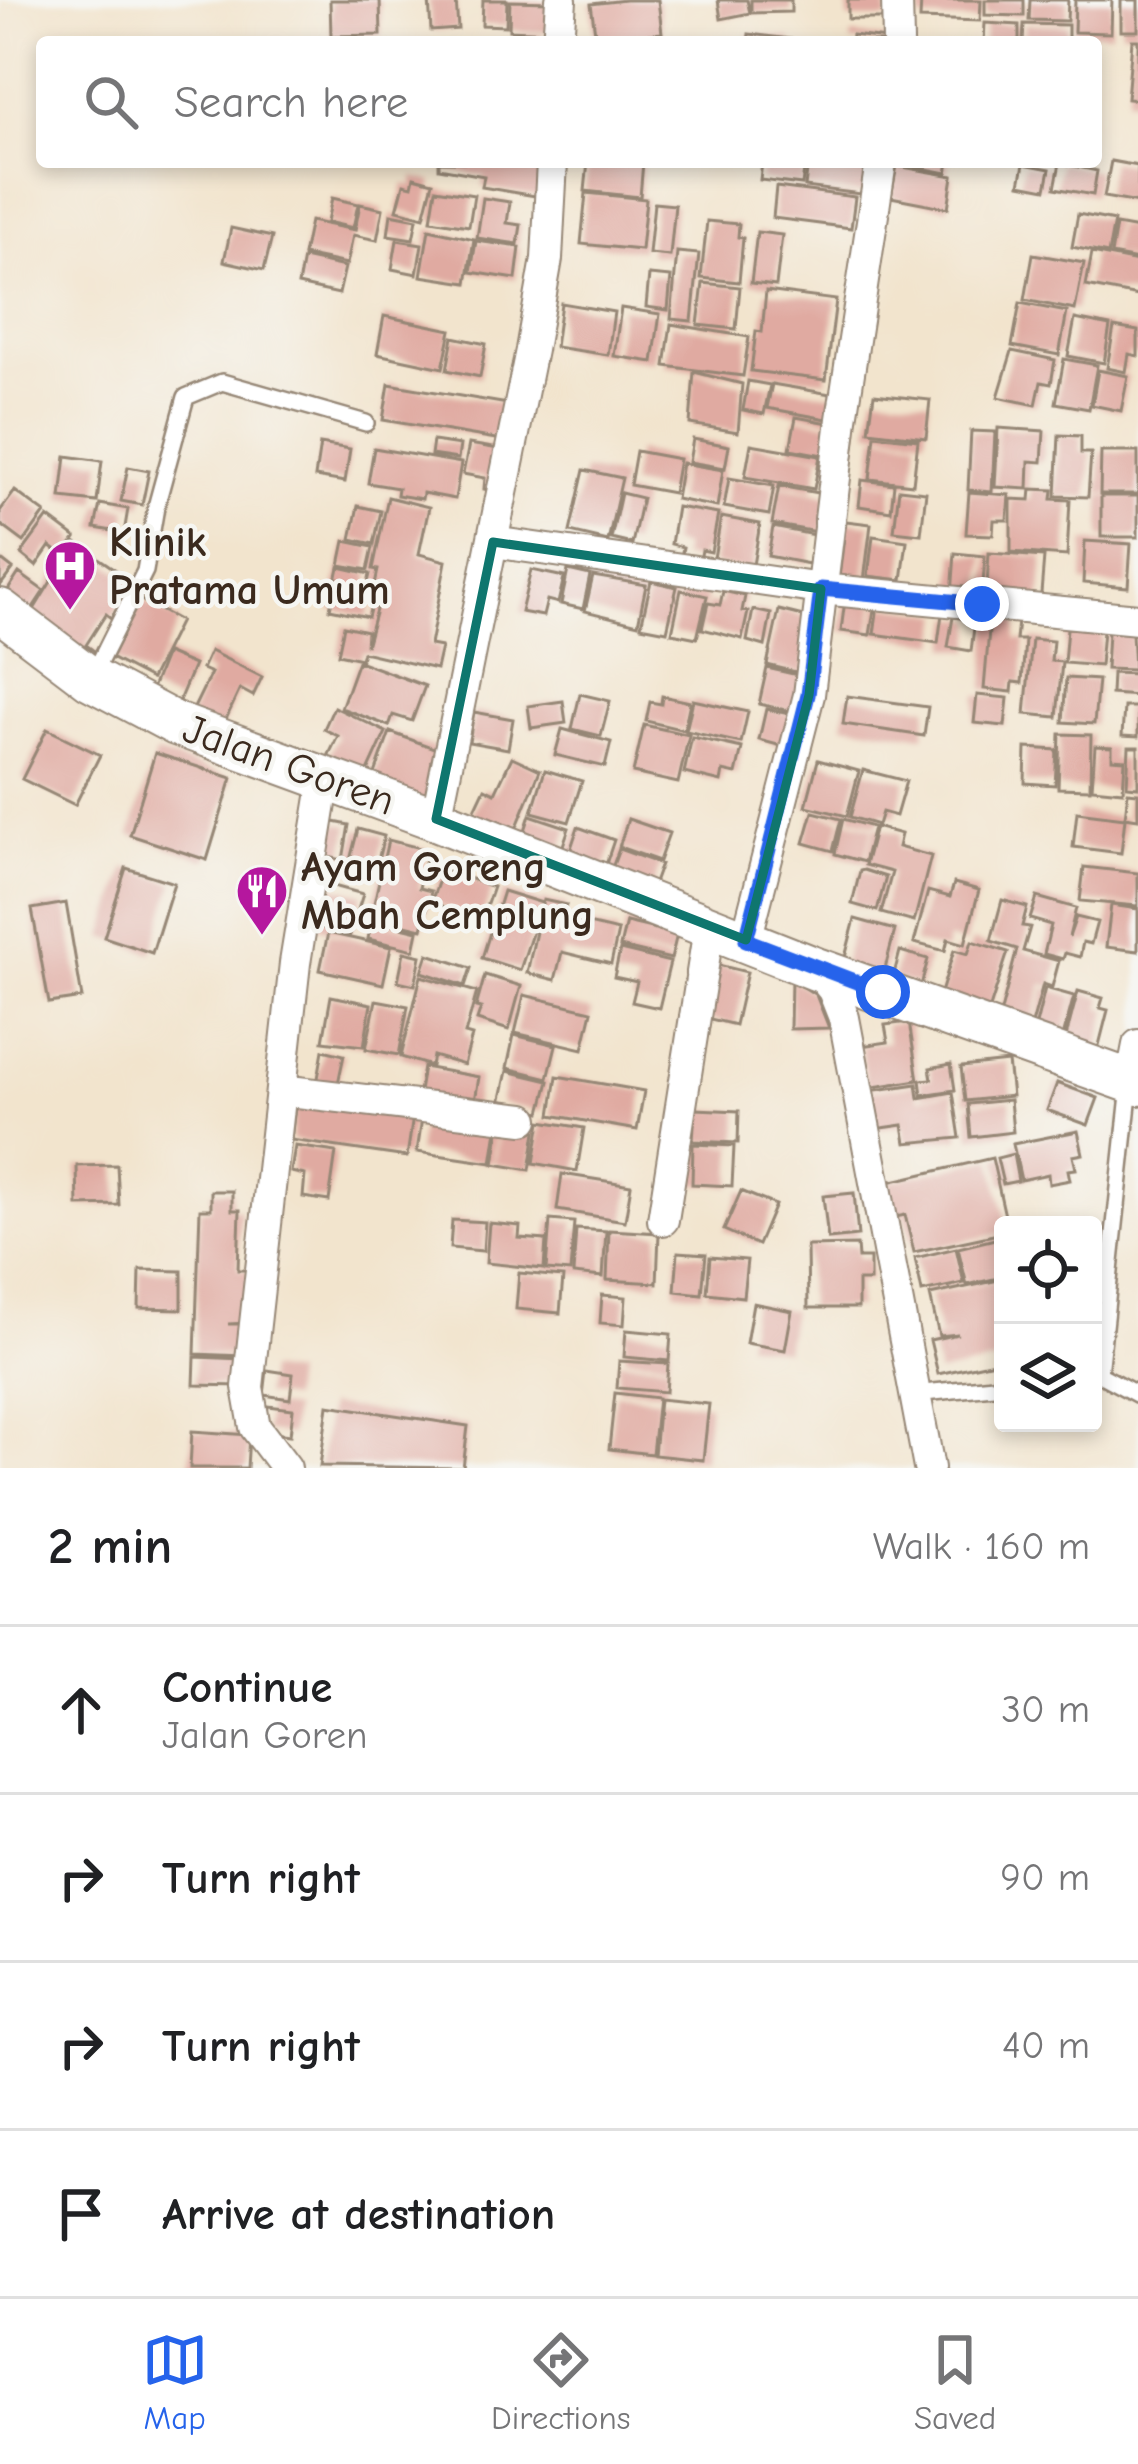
<!DOCTYPE html>
<meta charset="utf-8">
<style>
:root{--surface:#fff;--page:#f6f6f6;--text:#202124;--muted:#757577;--line:#e0e0e0;--accent:#2563eb}
body{margin:0;font-family:"Comic Neue",sans-serif;background:var(--page);color:var(--text)}
.controls{position:absolute;right:36px;bottom:36px;display:grid;overflow:hidden;border-radius:12px;box-shadow:0 6px 18px #0003}
.controls button{width:108px;height:108px;display:grid;place-items:center;padding:0;border:0;border-bottom:3px solid var(--line);background:var(--surface);color:var(--text);font:60px sans-serif}
.stop{position:absolute;width:36px;height:36px;margin:-27px;border:9px solid #2563eb;border-radius:50%;background:#fff}
.stop.end{background:#2563eb;border-color:#fff;box-shadow:0 3px 12px #0008}
.list{margin:0;padding:0;list-style:none}
h2{display:flex;justify-content:space-between;align-items:center;height:156px;margin:0;padding:0 48px;font-size:51px}
h2 small{font-size:39px;font-weight:400;color:var(--muted)}
.list li{display:grid;grid-template-columns:78px 1fr auto;gap:36px;align-items:center;box-sizing:border-box;height:168px;padding:0 48px;border-top:3px solid var(--line)}
.list b{display:block;font-size:45px;white-space:nowrap}
.list p{margin:0;font-size:39px;white-space:nowrap;color:var(--muted)}
.list em{font-size:39px;font-style:normal;color:var(--muted)}
.icon{flex:none;width:66px;height:66px;fill:none;stroke:currentColor;stroke-width:2;stroke-linecap:round;stroke-linejoin:round}
.map{position:relative;flex:none;width:1138px;height:1468px;overflow:hidden}
.search{position:absolute;background:var(--surface);box-shadow:0 6px 18px #0003;left:36px;right:36px;top:36px;height:132px;display:flex;align-items:center;gap:30px;box-sizing:border-box;padding:0 42px;border-radius:12px;color:var(--muted);font-size:45px}
.sheet{height:828px;background:var(--surface)}
nav{display:flex;justify-content:space-around;align-items:center;box-sizing:border-box;height:168px;border-top:3px solid var(--line);background:var(--surface);font-size:33px;color:var(--muted)}
nav a{display:grid;justify-items:center;gap:6px}
nav .on{color:var(--accent)}
.map>svg:first-child{display:block}
</style>
<div class="map">
<svg width="1138" height="1468" viewBox="0 0 1138 1468">
<rect width="100%" height="100%" fill="#f6f6f2"/>
<filter id="ink" filterUnits="userSpaceOnUse"><feTurbulence type="fractalNoise" baseFrequency=".00833" numOctaves="2"/><feDisplacementMap in="SourceGraphic" scale="24" xChannelSelector="R" yChannelSelector="G"/><feConvolveMatrix kernelMatrix="1 2 1 2 8 2 1 2 1" color-interpolation-filters="sRGB"/></filter>
<filter id="wash" filterUnits="userSpaceOnUse"><feTurbulence type="fractalNoise" baseFrequency=".004" numOctaves="4" result="noise"/><feDisplacementMap in="SourceGraphic" scale="48" xChannelSelector="R" yChannelSelector="G"/><feGaussianBlur stdDeviation="2.7" result="paint"/><feColorMatrix in="noise" values="0 0 0 0 0 0 0 0 0 0 0 0 0 0 0 0 0 1.4 0 .05"/><feComposite in="paint" operator="in"/></filter>
<g filter="url(#wash)">
<rect width="100%" height="100%" fill="#f2e4cd"/>
<g id="blocks">
<path fill="#e0aaa1" d="M330 0H380L381 35 331 36Z
M429 0H456L458 29 431 31Z
M483 0H507L506 26 482 25Z
M625 0H658L662 33 596 40 591 4Z
M718 0H747L750 13 721 19Z
M751 0H791V12L751 13Z
M848 0H887V19H848Z
M921 0H981L980 21 920 19Z
M985 0H1024V16L985 15Z
M1030 0H1068L1067 21 1029 20Z
M1075 0H1112L1111 33 1074 32Z
M1121 0H1138V31H1121Z
M510 1 550 2 549 32 509 30Z
M985 23 1019 25V42H984Z
M1024 24 1068 25V42H1023Z
M519 34 541 35V42H519Z
M749 34 791 39V42H748Z
M852 35 887 39V42H851Z
M1132 40H1138V100L1127 99Z
M1111 161 1138 166V203L1104 197Z
M439 162H541V197L482 187 484 176 439 168Z
M588 162H643L640 197 585 191Z
M762 162H805L802 185 760 180Z
M808 162H872L869 195 805 187Z
M917 162H949L947 173 916 167Z
M1060 163 1097 171 1093 195 1055 188Z
M1024 164 1050 169 1046 189 1020 184Z
M897 166 953 176 948 208 891 197Z
M414 177 433 182 424 217 397 210 404 184 412 186Z
M776 187 855 197 851 228 773 218Z
M436 189 474 195 469 226 431 220Z
M586 193 646 199 641 250 581 244Z
M332 198 358 204 353 228 327 222Z
M483 198 510 202 507 223 521 225 518 244 477 238Z
M654 203 675 205 670 256 649 254Z
M360 204 383 209 377 240 353 235 347 264 303 255 310 221 355 230Z
M391 214 417 219 413 239 388 235Z
M1078 214 1114 221 1108 254 1072 247Z
M707 221 739 224 738 237 743 238 739 282 701 278Z
M1116 225 1138 229V260L1111 255Z
M231 228 272 237 264 270 224 261Z
M429 229 474 239 467 283 421 276Z
M757 232 782 235 776 286 751 283Z
M397 240 422 244 417 274 392 269Z
M476 241 520 247 516 279 471 272Z
M677 252 699 254 692 321 671 319Z
M1092 253 1138 262V296L1086 286Z
M1033 254 1084 263 1075 310 1025 300Z
M303 258 345 267 339 294 298 285Z
M649 275 671 277 668 310 646 307Z
M703 283 740 287 736 329 698 325Z
M766 291 836 300 826 380 751 371 756 331 762 332Z
M561 303 614 312 608 355 555 347Z
M1020 303 1067 312 1059 355 1012 346Z
M621 308 660 314 653 362 614 356Z
M384 316 451 330 443 368 377 354Z
M1075 319 1110 326 1104 363 1068 356Z
M671 324 749 337 743 376 665 366Z
M1114 327 1138 331V356L1129 354 1126 372 1107 368Z
M453 337 486 344 480 377 447 370Z
M1012 351 1055 360 1051 384 1041 382 1036 405 998 397Z
M1064 359 1097 365 1089 409 1056 403Z
M1098 370 1128 376 1121 411 1092 405Z
M694 372 742 384 738 432 690 424Z
M748 381 770 385 764 414 743 410Z
M389 384 514 405 508 441 383 420Z
M772 384 842 396 838 421 767 408Z
M874 394 930 400 926 438 869 431Z
M796 417 840 425 834 457 790 449Z
M998 428 1044 431 1042 462 1029 461 1028 489 995 487Z
M971 431 995 432 992 492 968 490Z
M875 435 918 440 913 484 870 479Z
M1059 435 1081 436V453H1091L1088 497 1056 496Z
M693 439 729 446 725 468 689 462Z
M433 441 460 445 458 459 431 455Z
M320 444 350 449 345 482 315 477Z
M469 444 511 451 504 493 484 489 485 478 463 474Z
M751 444 820 456 814 489 745 477Z
M374 448 461 463 455 499 423 493 422 499 397 495 398 488 368 483Z
M636 451 679 459 673 493 630 485Z
M1101 452H1138V494H1100Z
M66 456 102 461 97 502 61 498Z
M682 463 723 470 717 507 676 499Z
M128 467 149 471 142 505 121 501Z
M584 470 622 478 608 541 570 532Z
M729 478 774 486 769 515 724 507Z
M862 480 894 484 891 511 859 506Z
M779 486 829 495 822 533 772 524Z
M899 489 926 492 921 534 894 531Z
M1031 489 1053 490 1052 499 1070 500 1067 556 1011 552V499L1030 500Z
M15 491 45 513 24 542 0 524V511Z
M969 492 1009 495 1007 520H994L993 535 966 534Z
M621 493 642 498 632 544 611 539Z
M1101 496H1138V537H1101Z
M388 497 429 507 419 554 446 561 430 645 441 647 436 669 363 652 361 659 338 654 344 626 367 631 366 646 380 595 373 594 378 570 373 569Z
M100 504 128 509 124 533 95 528Z
M358 506 381 511 374 544 351 539Z
M677 507 718 514 711 552 702 550 700 561 681 557 683 547 671 544Z
M48 517 76 538 63 556 50 546 36 566 21 554Z
M721 517 760 524 752 571 713 564Z
M846 521 871 524 864 581 839 578Z
M773 527 814 535 809 564 768 556Z
M873 536 907 541 902 580 868 576Z
M345 541 373 547 368 570 340 565Z
M1085 541 1131 544 1128 587 1083 583Z
M75 542 135 583 111 618 106 614 86 645 97 653 86 669 24 626Z
M955 553 985 556 982 598 952 595Z
M989 553 1044 557 1040 606 986 602Z
M0 559 13 569 0 586Z
M339 567 370 574 365 596 373 597 368 617 330 609Z
M531 570 564 577 558 603 547 600 543 616 521 612Z
M568 570 590 575 583 609 561 604Z
M19 573 44 591 26 618 1 601Z
M593 576 646 585 638 624 585 611Z
M651 581 677 587 667 631 641 626Z
M681 590 707 596 697 638 672 633Z
M723 591 745 596 742 611 748 612 742 639 702 629 708 603 720 605Z
M139 599 180 621 151 679 109 657Z
M845 600 875 604 870 635 841 631Z
M878 605 942 614 938 643 874 634Z
M753 610 771 614 765 646 747 641Z
M779 610 807 617 804 674 767 665Z
M953 617 975 620 971 651 948 647Z
M990 619 1018 621 1016 640H1025L1022 683 1013 682 1012 692 984 689Z
M1067 628 1103 630 1100 666 1064 663Z
M1108 632 1132 633 1134 670 1106 669Z
M1032 639 1053 641 1051 661 1062 662 1057 717 1025 714Z
M210 651 262 677 253 696 240 689 220 732 189 718 211 673 202 669Z
M166 653 194 665 178 703 151 691Z
M358 661 425 686 412 721 393 715 389 726 341 708Z
M767 668 802 676 794 712 759 704Z
M1112 673 1138 674V696L1111 694Z
M1066 678 1098 680 1094 724 1063 722Z
M580 694 610 701 601 736 572 729Z
M977 695 1008 698 1005 726 974 723Z
M662 696 690 702 684 730 646 721 650 702 661 704Z
M847 696 928 707 924 736 843 724Z
M693 700 748 712 741 743 686 731Z
M563 701 566 723 531 728 528 706Z
M334 707 386 732 360 789 321 771 338 736 324 729Z
M1124 707H1138V737L1122 736Z
M766 709 794 715 793 749 759 740Z
M474 712 513 719 508 749 469 742Z
M644 725 689 735 678 783 633 773Z
M47 729 100 755 75 805 22 779Z
M562 729 611 742 605 767 555 755Z
M390 732 437 749 432 760 441 764 426 806 371 785Z
M1060 734 1091 735 1090 789 1058 788Z
M692 737 742 748 736 774 723 771 721 782 684 773Z
M1095 746 1112 747V759L1125 760 1123 791 1092 788Z
M1129 747H1138V787L1127 786Z
M1026 748 1057 750 1055 785 1025 783Z
M155 753 232 778 207 860 130 835Z
M512 757 540 770 511 841 469 822 485 788 495 793Z
M818 760 859 771 847 816 806 806Z
M545 770 582 781 569 822 532 812Z
M863 770 906 781 896 816 882 812 878 825 850 817Z
M1128 792 1138 793V819L1125 817Z
M813 812 841 819 833 851 804 843Z
M1077 812 1125 818 1121 853 1073 847Z
M530 815 569 828 558 860 520 846Z
M628 819 669 833 659 861 619 847Z
M843 819 873 827 864 862 835 854Z
M324 820 349 825 343 860 317 855Z
M578 827 614 840 605 867 569 854Z
M875 827 901 834 898 847 931 856 914 922 881 913 892 872 865 865Z
M358 829 384 836 374 876 348 868Z
M388 840 428 850 419 888 431 891 422 929 371 917Z
M619 849 661 864 650 894 608 879Z
M1084 867 1138 873V906L1080 901Z
M126 868 174 883 152 953 104 937Z
M443 869 493 887 481 921 431 902Z
M864 870 886 877 877 911 852 904 860 871Z
M319 882 363 894 350 935 308 924Z
M954 883 979 890 965 944 948 939 945 951 914 943 928 891 950 897Z
M503 891 542 903 520 970 482 958Z
M1037 897 1076 908 1069 937 1076 917 1097 922 1091 944 1083 942 1080 957 1065 953 1063 959 1044 954 1051 925 1030 919Z
M543 900 566 905 563 918 618 931 611 964 562 952 555 980 527 973Z
M1002 900 1027 907 1022 926 1030 927 1023 951 1059 961 1052 987 1043 984 1031 1028 999 1019 1017 949 991 941Z
M66 903 82 998 49 1003 32 909Z
M1111 905 1138 909V951L1106 947Z
M855 919 895 930 883 976 843 965Z
M372 920 418 931 414 950 368 939Z
M626 922 677 934 671 959 620 947Z
M328 933 391 947 383 984 320 970Z
M972 941 1008 952 989 1011 940 996 954 950 968 954Z
M620 950 670 962 659 1008 632 1002 637 982 614 977Z
M900 951 928 959 921 986 893 978Z
M404 952 421 956 415 985 398 981Z
M428 954 471 968 465 986 422 972Z
M714 964 747 972 735 1025 702 1017Z
M485 975 521 986 509 1030 477 1020 481 1008 476 1007Z
M421 976 477 992 465 1034 472 1036 464 1065 433 1056 431 1066 401 1057Z
M791 979 816 995 829 1028 790 1029Z
M1045 988 1074 996 1060 1048 1032 1041Z
M1078 991 1103 998 1100 1008 1108 1010 1096 1057 1063 1048Z
M524 995 592 1011 583 1049 515 1033Z
M331 996 371 1004 364 1046 323 1041Z
M376 1000 408 1006 399 1055 366 1049Z
M909 1022 918 1080 867 1088 861 1046 888 1042 885 1025Z
M514 1035 556 1045 548 1078 507 1068Z
M323 1050 344 1055 337 1088 317 1084Z
M1008 1062 1012 1096 965 1101 961 1067Z
M951 1064 955 1090 922 1095 920 1080 932 1079 930 1068Z
M423 1067 479 1077 474 1107 418 1098Z
M507 1071 549 1081 541 1112 500 1103Z
M557 1076 644 1091 637 1130 551 1115Z
M1057 1083 1098 1098 1088 1125 1047 1110Z
M917 1084 919 1098 953 1092 960 1138 906 1143 903 1125 875 1129 869 1091Z
M296 1099 413 1116 407 1157 291 1140Z
M1010 1100 1013 1132 971 1137 968 1104Z
M695 1109 739 1111 738 1143 693 1141Z
M423 1111 497 1130 492 1163 417 1152Z
M541 1121 584 1128 577 1171 534 1163Z
M500 1125 536 1131 530 1170 494 1164Z
M1078 1131 1083 1154 1073 1156 1076 1169 1068 1170 1070 1180 1049 1184 1048 1174 1021 1180 1013 1144Z
M693 1144 734 1146 732 1186 692 1184Z
M295 1146 336 1152 329 1201 303 1197 305 1175 291 1172Z
M1013 1154 1018 1181 1003 1184 997 1158Z
M992 1158 1007 1225H1003V1233L914 1252 905 1215 896 1217 888 1182Z
M117 1165 119 1205 78 1206 77 1166Z
M562 1174 631 1185 625 1221 557 1210Z
M211 1191H232V1210H240L238 1270H249L248 1323 228 1324H245L244 1356 195 1354 200 1209H211Z
M741 1191 775 1205 758 1245 724 1230Z
M854 1193 858 1236 828 1239 823 1196Z
M452 1220 485 1222 483 1251 450 1248Z
M550 1220 574 1222 570 1272 546 1270Z
M489 1223 520 1226 519 1238 546 1240 544 1269 486 1263Z
M576 1229 606 1231 603 1277 573 1274Z
M609 1230 659 1233 657 1283 607 1280Z
M1003 1237V1277L967 1285 958 1248Z
M857 1245 858 1258H870V1281H858V1308H808L807 1246Z
M956 1248 964 1283 922 1292 915 1258Z
M678 1252 706 1254 702 1294 675 1291Z
M710 1257 747 1260 743 1297 707 1293Z
M140 1270 182 1271V1309L139 1308Z
M519 1273 563 1277 560 1313 516 1309Z
M1003 1279V1360L938 1374 930 1340 958 1334 939 1336 930 1295Z
M602 1295 626 1297 624 1325 600 1323Z
M753 1303 792 1311 785 1350 746 1343Z
M626 1330 671 1334 669 1361 624 1357Z
M195 1357 243 1359 242 1386 194 1385Z
M619 1361 668 1364 666 1392 617 1388Z
M267 1370 293 1374 290 1399 264 1395Z
M615 1393 658 1398 652 1454 609 1449Z
M659 1399 709 1404 703 1460 654 1455Z
M328 1405 468 1426 463 1468 320 1466Z
M268 1406 293 1409 290 1435 265 1432Z
M192 1431 249 1435 247 1468H190Z"/>
</g>
</g>
<g filter="url(#ink)">
<use href="#blocks" fill-opacity="0" stroke="#968776" stroke-width="3"/>
<g fill="none" stroke-linecap="round" stroke-linejoin="round">
<g stroke="#968776" stroke-width="20">
<path id="lane" d="M94 673 145 571 156 507 186 397 222 382 366 423
M1099 1374 1130 1085
M1093 1375 1099 1374 1138 1395
M914 1394 1003 1385"/>
</g>
<g stroke="#968776" stroke-width="34">
<path id="street" d="M897 0 898 42
M558 42 561 0
M493 542 821 589 1138 619
M436 819 531 350 547 259 552 162
M746 940 809 695 842 419 881 162
M816 969 833 990 844 1018 929 1468
M1131 1081 1138 1045
M281 1090 524 1119
M663 1220 709 928
M286 1468 255 1427 248 1387 295 963 325 779"/>
</g>
<g stroke="#968776" stroke-width="46">
<path id="secondary" d="M0 610 91 679 176 724 436 819 816 969 1138 1084"/>
</g>
<use href="#lane" stroke="#fff" stroke-width="15"/>
<use href="#street" stroke="#fff" stroke-width="30"/>
<use href="#secondary" stroke="#fff" stroke-width="42"/>
</g>
</g>
<g fill="none" stroke-linecap="round" stroke-linejoin="round" filter="url(#ink)">
<path stroke="#2563eb" stroke-width="15" d="M883 992 746 940 808 695 821 589 982 604"/>
</g>
<path fill="none" stroke="#0f766e" stroke-width="9" stroke-linejoin="round" d="M493 542 821 589 809 695 746 940 436 819Z"/>
<defs>
<g id="hospital-pin" transform="scale(2.7)"><path d="M0 17L-7.5 6A9.5 9.5 0 1 1 7.5 6Z" fill="#b5179e" stroke="#f6f6f2"/><path d="M-5-5h3v3.5h4V-5h3V5h-3V1.5h-4V5h-3Z" fill="#fff"/></g>
<g id="restaurant-pin" transform="scale(2.7)"><path d="M0 17L-7.5 6A9.5 9.5 0 1 1 7.5 6Z" fill="#b5179e" stroke="#f6f6f2"/><path d="M-5-6h1v4h1v-4h1v4h1v-4h1v5L-1.5 .5V6h-2V.5L-5-1ZM5-6V6H3V1.5H1.5Q1.5-4 5-6Z" fill="#fff"/></g>
</defs>
<g fill-rule="evenodd">
<use href="#hospital-pin" x="70" y="566"/>
<use href="#restaurant-pin" x="262" y="891"/>
</g>
<g text-anchor="middle" dominant-baseline="central" stroke-width="9" stroke-linejoin="round" paint-order="stroke">
<g font-size="42" font-weight="bold" fill="#3b2a1e" stroke="#f6f6f2" text-anchor="start">
<text x="109" y="542">Klinik<tspan x="109" dy="48">Pratama Umum</tspan></text>
<text x="301" y="867">Ayam Goreng<tspan x="301" dy="48">Mbah Cemplung</tspan></text>
</g>
<g font-size="42" fill="#3b2a1e" stroke="#f6f6f2">
<text transform="translate(289 765) rotate(20)">Jalan Goren</text>
</g>
</g>
</svg>
<div class="controls">
<button><svg class="icon" aria-label="locate" viewBox="0 0 24 24"><circle cx="12" cy="12" r="6"/><path d="M12 2v4M12 18v4M2 12h4M18 12h4"/></svg></button>
<button><svg class="icon" aria-label="layers" viewBox="0 0 24 24"><path d="M12 4l9 5-9 5-9-5zM3 14l9 5 9-5"/></svg></button>
</div>
<div class="stop" style="left:883px;top:992px"></div>
<div class="stop end" style="left:982px;top:604px"></div>
<div class="search"><svg class="icon" aria-label="search" viewBox="0 0 24 24"><circle cx="10" cy="10" r="6"/><path d="M15 15l6 6"/></svg>Search here</div>
</div>
<section class="sheet">
<h2>2 min<small>Walk · 160 m</small></h2>
<ul class="list">
<li><svg class="icon" aria-label="ahead" viewBox="0 0 24 24"><path d="M12 20V5M6 11l6-6 6 6"/></svg><div><b>Continue</b><p>Jalan Goren</p></div><em>30 m</em></li>
<li><svg class="icon" aria-label="right" viewBox="0 0 24 24"><path d="M7 20v-9h11M14 6l5 5-5 5"/></svg><div><b>Turn right</b></div><em>90 m</em></li>
<li><svg class="icon" aria-label="right" viewBox="0 0 24 24"><path d="M7 20v-9h11M14 6l5 5-5 5"/></svg><div><b>Turn right</b></div><em>40 m</em></li>
<li><svg class="icon" aria-label="arrive" viewBox="0 0 24 24"><path d="M6 21V4h12l-3 4 3 4H6"/></svg><div><b>Arrive at destination</b></div></li>
</ul>
</section>
<nav>
<a class="on"><svg class="icon" aria-label="map" viewBox="0 0 24 24"><path d="M3 6l6-2 6 2 6-2v14l-6 2-6-2-6 2zM9 4v14M15 6v14"/></svg>Map</a>
<a><svg class="icon" aria-label="directions" viewBox="0 0 24 24"><path d="M12 3l9 9-9 9-9-9zM9 14v-3h6M13 9l2 2-2 2"/></svg>Directions</a>
<a><svg class="icon" aria-label="saved" viewBox="0 0 24 24"><path d="M7 4h10v16l-5-4-5 4z"/></svg>Saved</a>
</nav>
